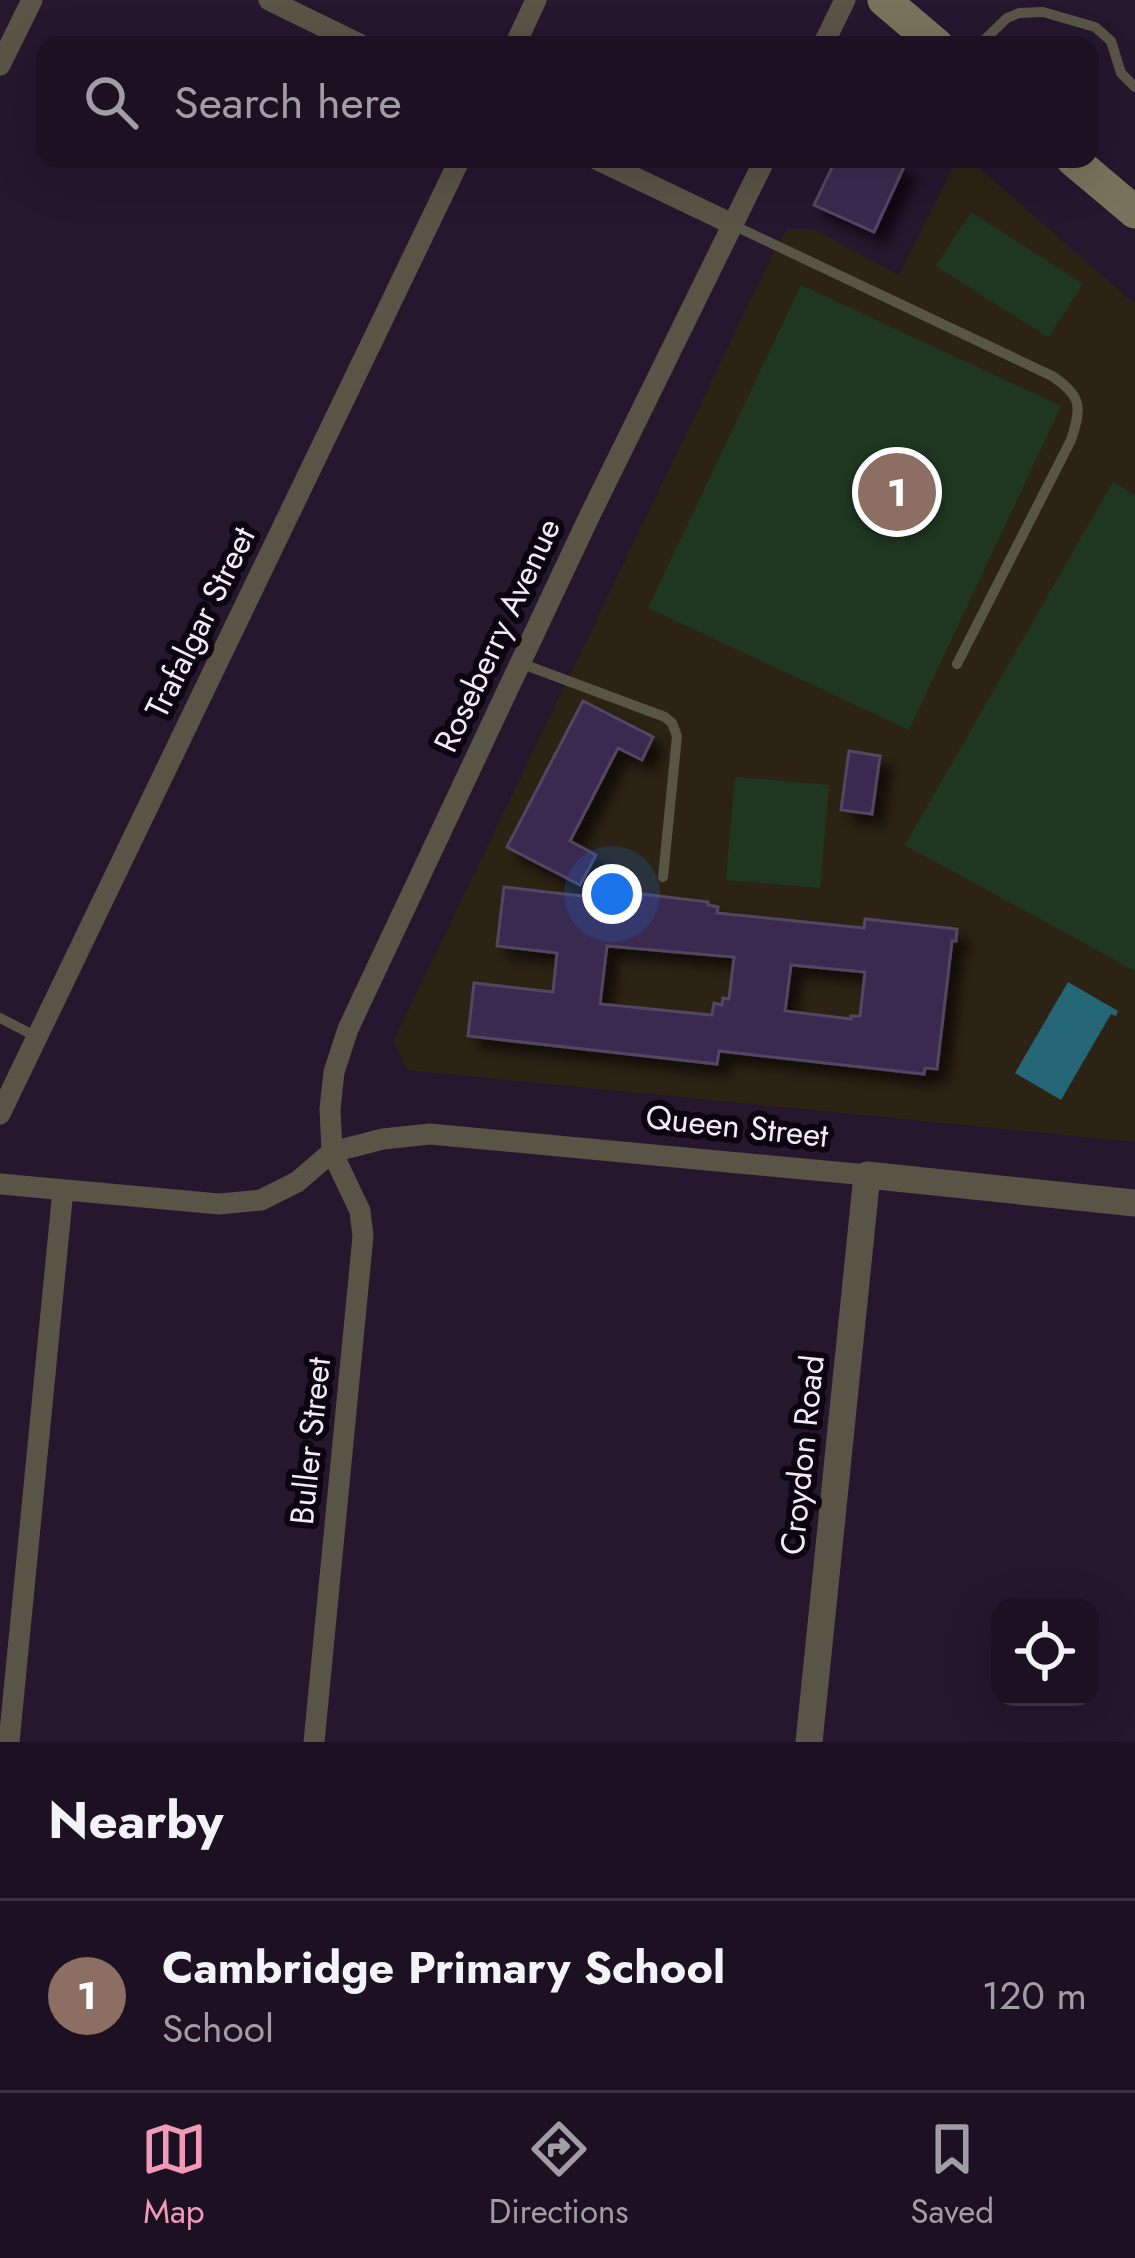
<!DOCTYPE html>
<style>
:root{--surface:#1c1022;--page:#25192a;--text:#f1f3f6;--muted:#a09da5;--line:#3a3040;--accent:#f09ab5}
body{margin:0;font-family:Jost,sans-serif;background:var(--page);color:var(--text)}
.controls{position:absolute;right:36px;bottom:36px;display:grid;overflow:hidden;border-radius:24px;box-shadow:0 12px 48px #0002}
.controls button{width:108px;height:108px;display:grid;place-items:center;padding:0;border:0;border-bottom:3px solid var(--line);background:var(--surface);color:var(--text);font:60px sans-serif}
.you{position:absolute;left:612px;top:894px;width:42px;height:42px;margin:-30px;border:9px solid #fff;border-radius:50%;background:#1a73e8;box-shadow:0 0 0 18px #1a73e833}
.badge{display:grid;place-items:center;width:78px;height:78px;border-radius:50%;background:var(--accent);color:#fff;font-size:39px;font-weight:700}
.pin{position:absolute;translate:-50% -50%;border:6px solid #fff;box-shadow:0 3px 12px #0006}
.list{margin:0;padding:0;list-style:none}
h2{display:flex;justify-content:space-between;align-items:center;height:156px;margin:0;padding:0 48px;font-size:51px}
h2 small{font-size:39px;font-weight:400;color:var(--muted)}
.list li{display:grid;grid-template-columns:78px 1fr auto;gap:36px;align-items:center;box-sizing:border-box;height:192px;padding:0 48px;border-top:3px solid var(--line)}
.list b{display:block;font-size:45px;white-space:nowrap}
.list p{margin:0;font-size:39px;white-space:nowrap;color:var(--muted)}
.list em{font-size:39px;font-style:normal;color:var(--muted)}
.icon{flex:none;width:66px;height:66px;fill:none;stroke:currentColor;stroke-width:2;stroke-linecap:round;stroke-linejoin:round}
.map{position:relative;flex:none;width:1135px;height:1742px;overflow:hidden}
.search{position:absolute;background:var(--surface);box-shadow:0 12px 48px #0002;left:36px;right:36px;top:36px;height:132px;display:flex;align-items:center;gap:30px;box-sizing:border-box;padding:0 42px;border-radius:24px;color:var(--muted);font-size:45px}
.sheet{height:348px;background:var(--surface)}
nav{display:flex;justify-content:space-around;align-items:center;box-sizing:border-box;height:168px;border-top:3px solid var(--line);background:var(--surface);font-size:33px;color:var(--muted)}
nav a{display:grid;justify-items:center;gap:6px}
nav .on{color:var(--accent)}
.map>svg:first-child{display:block}
</style>
<div class="map">
<svg width="1135" height="1742" viewBox="0 0 1135 1742">
<defs>
<filter id="shadow"><feDropShadow dx="11" dy="11" stdDeviation="6" flood-color="#0009"/></filter>
</defs>
<rect width="100%" height="100%" fill="#26162e"/>
<path fill="#2d2314" d="M957 159H969L1135 304V1142L407 1070 393 1042 778 243 787 229H813L899 275Z"/>
<path fill="#1f3721" d="M971 212 1083 284 1048 337 936 266Z
M801 285 1061 406 909 730 648 608Z
M1113 482 1135 495V971L905 845Z
M735 777 829 785 820 888 726 880Z"/>
<path fill="#246675" d="M1068 982 1118 1011 1116 1016 1111 1014 1061 1100 1015 1073Z"/>
<path fill="#3a2950" stroke="#514663" stroke-width="3" fill-rule="evenodd" filter="url(#shadow)" d="M836 159H886L904 167 874 232 814 205Z
M583 701 653 737 642 760 618 748 570 841 596 855 580 885 507 847Z
M849 751 880 756 872 814 841 810Z
M504 887 633 902 634 897 641 899 642 894 708 902V905L718 907 717 913 864 928 865 919 957 929 956 941H952L937 1069 925 1068 924 1074 719 1051 717 1064 468 1036 474 983 553 992 557 953 497 946ZM607 946 734 957 729 999 723 998 722 1005 714 1003 712 1015 600 1004ZM791 965 865 972 860 1016H851V1019L785 1011Z"/>
<g fill="none" stroke-linecap="round" stroke-linejoin="round">
<path stroke="#585446" stroke-width="10" d="M979 45 1007 18 1019 13 1043 12 1095 27 1111 41 1121 73 1135 87
M733 225 1052 376C1082 396 1082 407 1071 440L957 664
M520 663 665 717 672 723 677 736 663 877
M0 1018 37 1037"/>
<path stroke="#585446" stroke-width="21" d="M269 0 361 45
M515 45 536 0
M823 45 845 0
M0 65 32 0
M596 159 732 224
M0 1114 460 159
M0 1184 219 1204 261 1200 297 1182 332 1152 383 1139 430 1134 867 1175
M9 1742 63 1190
M314 1742 363 1236 360 1211 332 1152 330 1109 334 1072 348 1029 589 517 765 159"/>
<path stroke="#585446" stroke-width="27" d="M809 1742 867 1175 1135 1203"/>
<path stroke="#7a725c" stroke-width="33" d="M884 0 937 45
M1072 159 1135 212"/>
</g>
<g text-anchor="middle" dominant-baseline="central" stroke-width="12" stroke-linejoin="round" paint-order="stroke">
<g font-size="33" fill="#f4e9fa" stroke="#0b050f">
<text transform="translate(200 622) rotate(-64)">Trafalgar Street</text>
<text transform="translate(497 635) rotate(-65)">Roseberry Avenue</text>
<text transform="translate(737 1126) rotate(6)">Queen Street</text>
<text transform="translate(310 1441) rotate(-84)">Buller Street</text>
<text transform="translate(802 1455) rotate(-84)">Croydon Road</text>
</g>
</g>
</svg>
<div class="controls">
<button><svg class="icon" aria-label="locate" viewBox="0 0 24 24"><circle cx="12" cy="12" r="6"/><path d="M12 2v4M12 18v4M2 12h4M18 12h4"/></svg></button>
</div>
<div class="you"></div>
<div class="pin badge" style="left:897px;top:492px;background:#8d6e63">1</div>
<div class="search"><svg class="icon" aria-label="search" viewBox="0 0 24 24"><circle cx="10" cy="10" r="6"/><path d="M15 15l6 6"/></svg>Search here</div>
</div>
<section class="sheet">
<h2>Nearby<small></small></h2>
<ul class="list">
<li><span class="badge" style="background:#8d6e63">1</span><div><b>Cambridge Primary School</b><p>School</p></div><em>120 m</em></li>
</ul>
</section>
<nav>
<a class="on"><svg class="icon" aria-label="map" viewBox="0 0 24 24"><path d="M3 6l6-2 6 2 6-2v14l-6 2-6-2-6 2zM9 4v14M15 6v14"/></svg>Map</a>
<a><svg class="icon" aria-label="directions" viewBox="0 0 24 24"><path d="M12 3l9 9-9 9-9-9zM9 14v-3h6M13 9l2 2-2 2"/></svg>Directions</a>
<a><svg class="icon" aria-label="saved" viewBox="0 0 24 24"><path d="M7 4h10v16l-5-4-5 4z"/></svg>Saved</a>
</nav>
